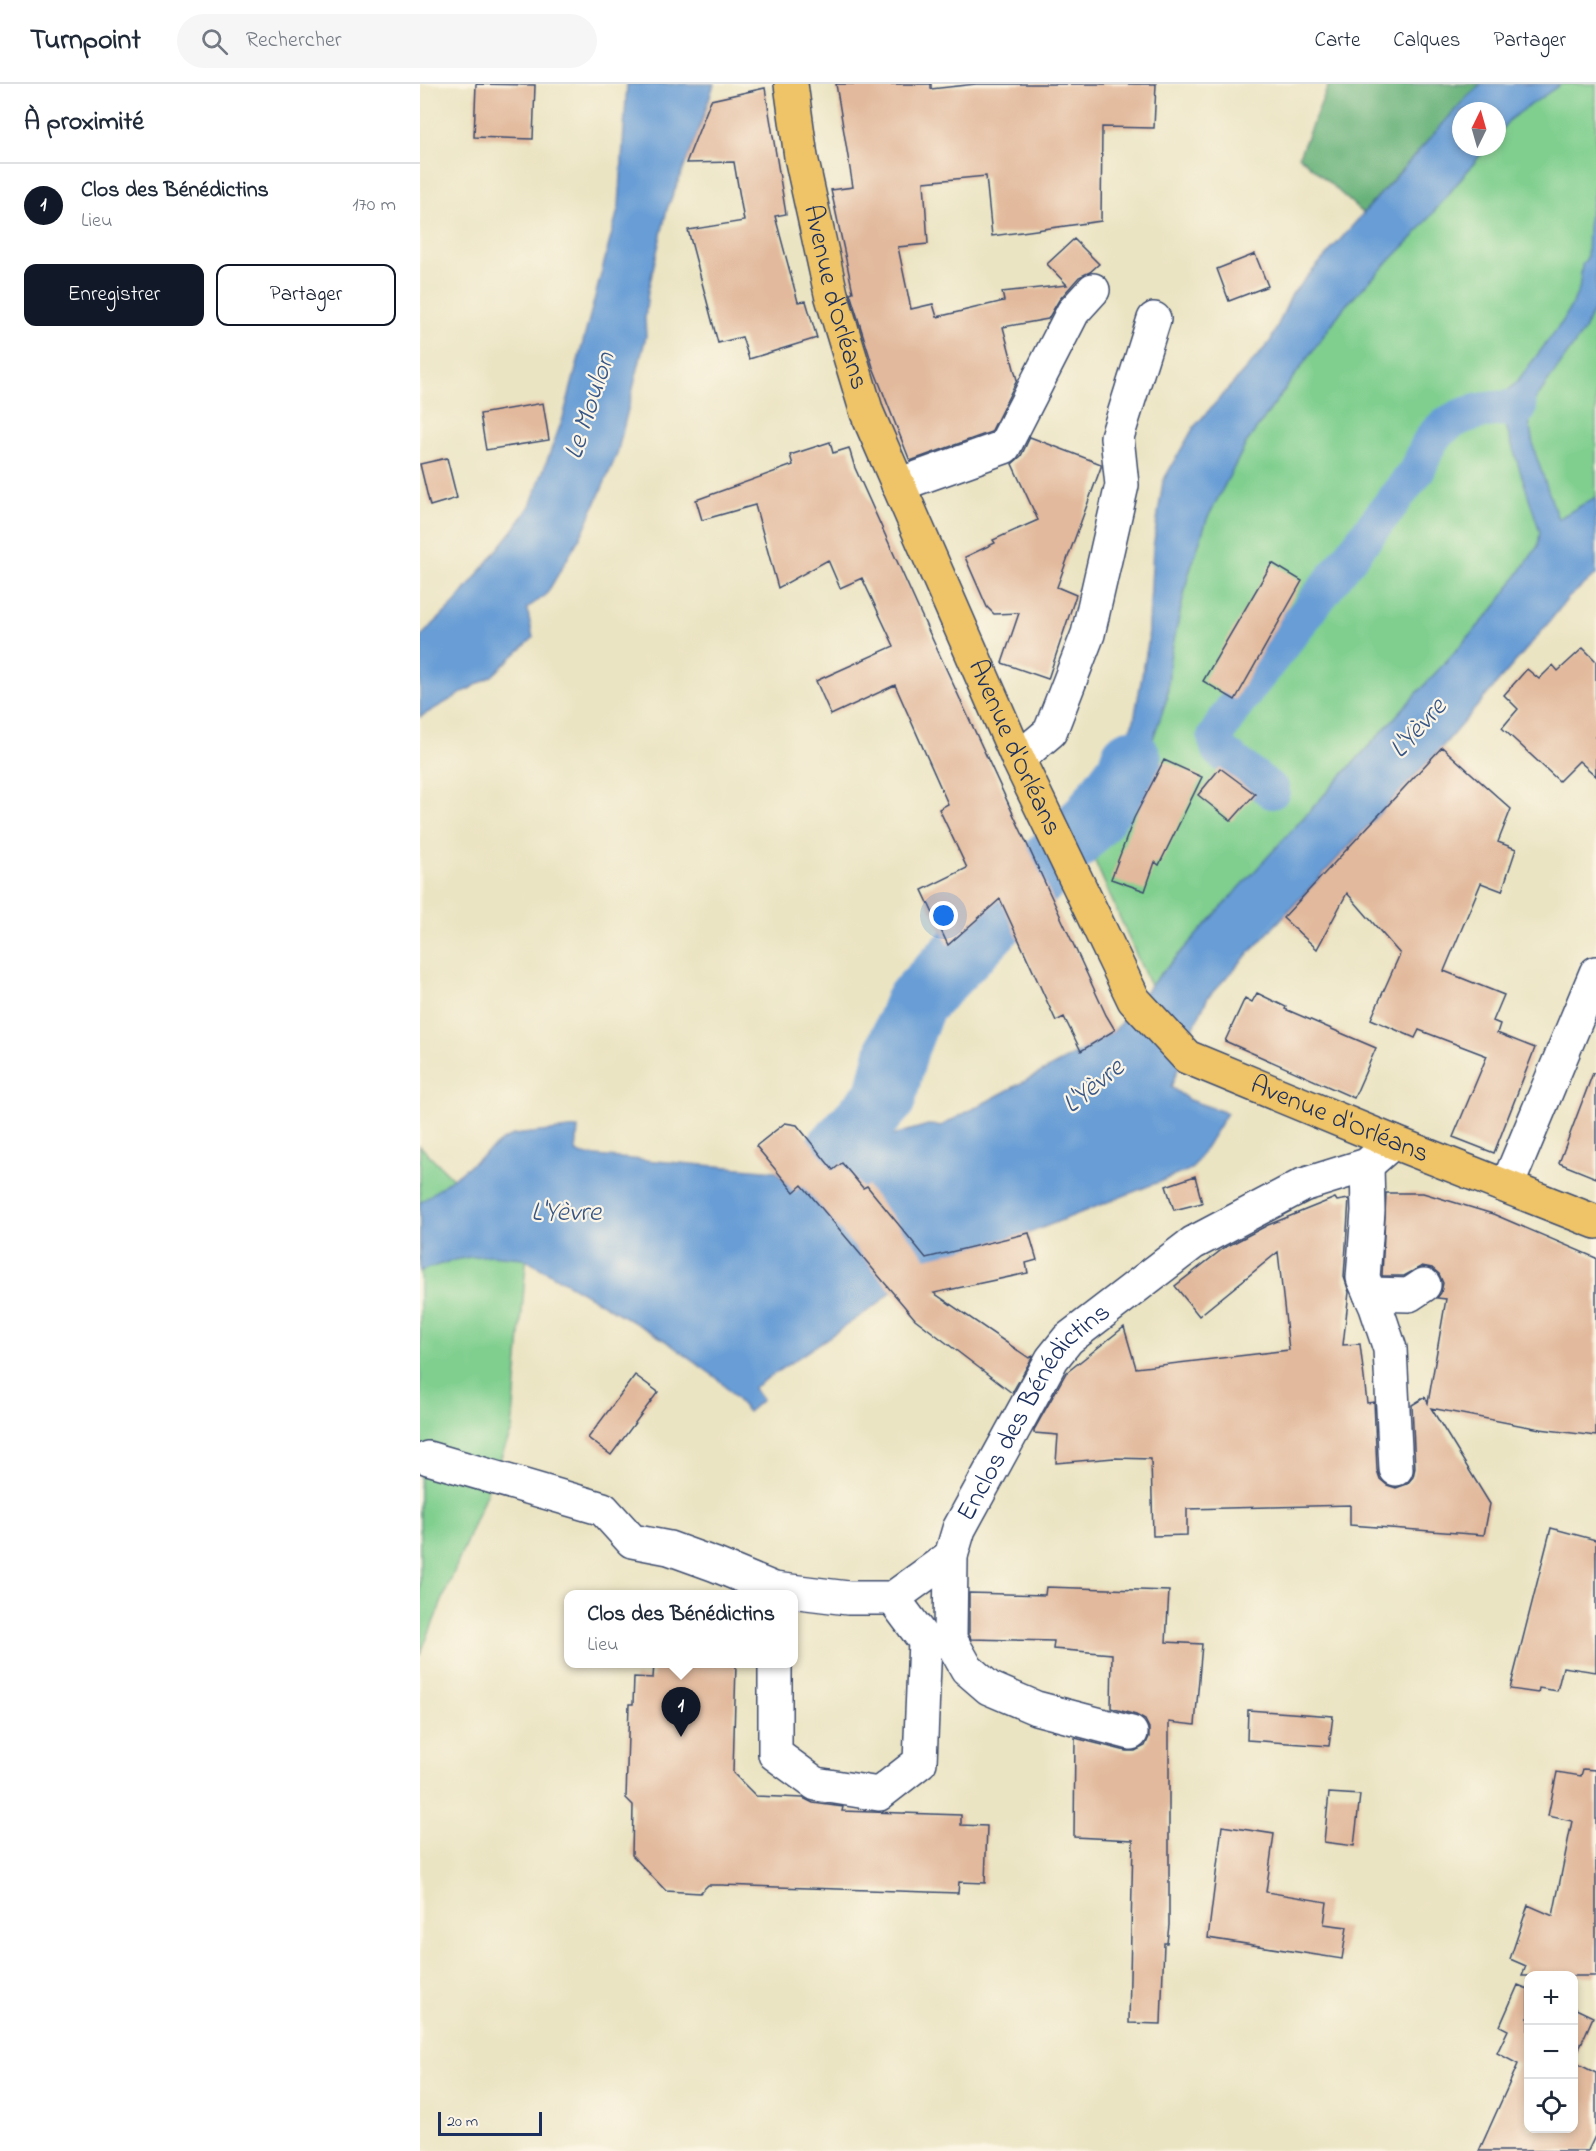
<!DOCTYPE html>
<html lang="fr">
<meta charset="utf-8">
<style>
:root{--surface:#fff;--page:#f6f6f7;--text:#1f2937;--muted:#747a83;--line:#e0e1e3;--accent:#111827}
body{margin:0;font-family:"Indie Flower",sans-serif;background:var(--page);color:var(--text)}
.controls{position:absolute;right:18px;bottom:18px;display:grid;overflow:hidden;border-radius:12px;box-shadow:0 3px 9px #0003}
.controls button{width:54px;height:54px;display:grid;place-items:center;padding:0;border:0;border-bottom:2px solid var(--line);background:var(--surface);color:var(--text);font:30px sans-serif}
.compass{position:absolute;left:1032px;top:18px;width:54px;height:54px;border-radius:50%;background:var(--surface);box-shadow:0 3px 9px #0003;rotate:5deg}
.scale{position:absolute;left:18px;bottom:15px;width:104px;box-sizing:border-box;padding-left:6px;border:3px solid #1b2f5e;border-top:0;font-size:16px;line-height:21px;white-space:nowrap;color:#1b2f5e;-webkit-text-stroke:4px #fcf5e5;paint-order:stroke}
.you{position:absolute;left:524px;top:832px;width:21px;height:21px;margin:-15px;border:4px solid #fff;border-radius:50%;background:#1a73e8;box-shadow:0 0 0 9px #1a73e833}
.badge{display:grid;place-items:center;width:39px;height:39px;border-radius:50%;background:var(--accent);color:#fff;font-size:20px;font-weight:700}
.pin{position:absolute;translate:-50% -50px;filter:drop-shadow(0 2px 3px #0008)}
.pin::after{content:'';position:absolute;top:32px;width:21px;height:18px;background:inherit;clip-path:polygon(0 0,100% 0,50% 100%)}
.popup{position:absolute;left:144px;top:1506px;width:234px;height:78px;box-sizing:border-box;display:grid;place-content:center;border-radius:12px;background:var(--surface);filter:drop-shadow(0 2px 4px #0005);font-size:20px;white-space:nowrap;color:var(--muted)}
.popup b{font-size:22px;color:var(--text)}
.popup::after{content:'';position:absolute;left:50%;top:100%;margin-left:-12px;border:12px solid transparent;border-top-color:var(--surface)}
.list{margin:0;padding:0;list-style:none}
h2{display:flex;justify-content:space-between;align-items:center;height:78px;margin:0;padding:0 24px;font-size:26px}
h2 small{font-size:20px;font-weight:400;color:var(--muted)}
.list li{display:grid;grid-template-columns:39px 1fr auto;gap:18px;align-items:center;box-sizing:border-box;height:84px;padding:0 24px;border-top:2px solid var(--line)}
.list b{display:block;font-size:22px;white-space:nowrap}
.list p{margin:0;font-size:20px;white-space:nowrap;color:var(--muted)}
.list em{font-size:20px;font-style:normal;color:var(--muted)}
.actions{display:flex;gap:12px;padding:18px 24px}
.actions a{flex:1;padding:14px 0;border:2px solid var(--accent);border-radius:12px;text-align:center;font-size:21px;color:var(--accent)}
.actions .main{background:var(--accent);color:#fff}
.icon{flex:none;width:33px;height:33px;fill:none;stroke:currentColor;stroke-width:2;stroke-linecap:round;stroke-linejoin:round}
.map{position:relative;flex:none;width:1176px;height:2067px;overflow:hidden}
header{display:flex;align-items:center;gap:36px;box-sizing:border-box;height:84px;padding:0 30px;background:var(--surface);border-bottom:2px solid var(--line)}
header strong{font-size:28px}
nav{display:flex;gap:33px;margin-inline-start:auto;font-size:21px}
.search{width:420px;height:54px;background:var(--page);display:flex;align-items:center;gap:15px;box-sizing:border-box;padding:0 21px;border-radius:33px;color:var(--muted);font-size:22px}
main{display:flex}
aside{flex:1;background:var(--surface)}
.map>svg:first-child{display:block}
</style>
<header>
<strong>Turnpoint</strong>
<div class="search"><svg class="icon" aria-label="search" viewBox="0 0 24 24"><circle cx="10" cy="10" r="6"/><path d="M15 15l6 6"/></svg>Rechercher</div>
<nav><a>Carte</a><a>Calques</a><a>Partager</a></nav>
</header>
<main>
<aside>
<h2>À proximité<small></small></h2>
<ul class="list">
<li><span class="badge">1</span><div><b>Clos des Bénédictins</b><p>Lieu</p></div><em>170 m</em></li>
</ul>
<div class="actions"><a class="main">Enregistrer</a><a>Partager</a></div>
</aside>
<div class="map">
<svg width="1176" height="2067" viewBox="0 0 1176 2067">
<rect width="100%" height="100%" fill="#fcf5e5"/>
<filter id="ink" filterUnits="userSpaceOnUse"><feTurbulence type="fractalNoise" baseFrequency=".0167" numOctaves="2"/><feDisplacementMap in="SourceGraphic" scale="12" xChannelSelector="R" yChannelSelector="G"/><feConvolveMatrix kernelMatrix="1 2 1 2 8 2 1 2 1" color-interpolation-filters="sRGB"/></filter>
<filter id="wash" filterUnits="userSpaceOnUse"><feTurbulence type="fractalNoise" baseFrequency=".008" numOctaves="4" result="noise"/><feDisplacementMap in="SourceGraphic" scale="24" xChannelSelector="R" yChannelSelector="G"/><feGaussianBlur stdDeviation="1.35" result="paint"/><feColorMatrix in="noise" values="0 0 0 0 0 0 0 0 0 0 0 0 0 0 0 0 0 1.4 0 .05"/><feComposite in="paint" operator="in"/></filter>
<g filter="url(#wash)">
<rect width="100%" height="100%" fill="#ebe4c3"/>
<path fill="#80cf8f" stroke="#4e7f76" stroke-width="1.5" d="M1141 0H1176V413L1138 435 1073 526 730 902 673 773 719 688 734 652 747 614 750 574 768 492 787 435 827 358 924 223 994 152 1067 63H1077V51L1090 35Z
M0 1062 107 1167 92 1346 0 1571Z"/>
<path fill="#68b27a" stroke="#42706c" stroke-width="1.5" d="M909 0H1061L1044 16 943 129 879 72Z"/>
<path fill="#689dd5" stroke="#42669a" stroke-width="1.5" d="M207 0H294L276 54 247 125 228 207 225 235 226 252 197 370 163 448 126 511 107 524 113 554 72 592 0 633V553L35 519 94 445 110 422 143 334 199 122Z
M1061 0H1141L1090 35 1077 51V27H1041V63H1067L994 152 924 223 827 358 787 435 768 492 750 574 747 614 734 652 719 688 673 773 657 728 684 699 714 636 728 559 733 464 743 397 774 343 850 258 872 210 1044 16Z
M1176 96V220L1163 248 1113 319 1108 330 1114 366 1138 435 1176 413V491L1148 514 1121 548 1022 663 788 913 775 940 751 1003 769 1016 807 1029 772 1085 609 1149 507 1175 458 1220 333 1304 342 1316 328 1328 298 1295 243 1255 103 1174 71 1171 50 1173 30 1177 0 1187V1119L82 1057 93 1051 158 1044 156 1068 163 1071 356 1087 374 1108 407 1079 415 1068 508 1041 521 1042 661 967 695 946 730 902 1073 526 1118 462 1120 448 1082 330 1081 313 1096 299 1143 237 1159 206 1162 181 1167 174 1168 142Z"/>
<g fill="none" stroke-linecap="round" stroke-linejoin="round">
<path stroke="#689dd5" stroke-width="36" d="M852 707 799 666 795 653 815 621 998 385C1003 375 1007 359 1015 351 1037 327 1069 324 1099 324"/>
<path stroke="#689dd5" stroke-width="62" d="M383 1148 415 1068 465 1014 478 963 495 919 671 736 707 688 711 676"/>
</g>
<g id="blocks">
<path fill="#e2b99c" d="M56 0 115 1 113 55 54 53Z
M416 0H511V5L556 0H736L734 44 682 43 681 137 572 152 566 92 504 98 508 160 478 163 491 225 513 220 517 233 584 217 582 208 647 201 627 180 654 155 679 180 670 188 659 193 639 216 628 235 583 243 597 296 571 348 490 377 453 283 430 209 433 208 411 106 433 103Z
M345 4 366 130 355 132 378 218 386 217 397 254 329 275 322 253 298 259 268 146 324 137 314 78 266 79 291 16Z
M835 170 848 202 809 217 797 185Z
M123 319 129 356 66 366 60 330Z
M610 353 681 380V383L637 503 656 511 628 595 582 579 599 529 574 530 567 523 545 473 575 459 573 456 618 436 592 380 601 372Z
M410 358 413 369 429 364 435 384 504 537 686 931 695 946 661 967 644 933 636 937 580 815 528 861 502 806 547 784 519 725 528 720 475 601 411 631 396 597 474 562 442 494 420 504 408 476 358 504 335 421 282 436 276 416 373 381 370 371Z
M27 374 37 414 10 422 0 380Z
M852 479 882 497 815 616 783 597Z
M1163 564 1176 577V692L1159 677 1139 697 1082 644 1098 625 1084 611 1107 585 1119 595 1133 581 1138 587Z
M1022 663 1091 725 1078 758 1096 765 1082 807 1061 799 1024 887 1084 911 1073 937 1080 940 1077 949 1115 964 1074 1069 1033 1053 1067 972 999 946 995 954 951 935 980 870 927 809 897 865 863 834Z
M744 676 782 693 739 781 735 778 725 807 691 795 714 734Z
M800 684 835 710 811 737 778 711Z
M837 909 866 923 865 925 956 964 934 1014 805 957 825 914 832 918Z
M1173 989H1176V1094L1139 1079Z
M365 1039 377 1041 413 1086 422 1079 443 1104 447 1102 506 1174 609 1149 617 1176 606 1179 608 1189 514 1209 609 1274 613 1272 592 1309 495 1235 382 1101 374 1108 336 1062Z
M775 1092 782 1119 754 1126 746 1102Z
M966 1109H1003L1073 1130 1176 1174V1352L1120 1345 1011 1324 1070 1420 1064 1451 930 1441V1421L767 1425V1451L733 1452 731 1375 694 1374 636 1379 638 1351 614 1349V1346L646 1289 704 1243 716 1284 869 1266 858 1168 779 1232 755 1202 804 1164 848 1141 915 1114 917 1117 929 1115 924 1193 929 1208 923 1261 940 1260 947 1319 954 1318 957 1386 960 1395 967 1401 976 1404 987 1400 993 1393 995 1384 992 1321 1005 1313 1008 1319 1026 1215 1017 1214 1021 1209 1023 1199 1019 1190 1012 1184 1002 1182 984 1192H962Z
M215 1291 238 1308 191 1371 168 1354Z
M1131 1444 1176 1456V1588L1143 1583 1137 1607 1119 1604 1118 1609 1090 1605Z
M626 1503 749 1507 746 1558 782 1560 775 1641 749 1638V1841L747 1859H744L741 1940 709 1939 713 1756 654 1753 655 1654 706 1667H715L725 1662 729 1653V1644L725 1636 716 1631 691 1624 692 1570 633 1565 634 1557 551 1555 549 1550V1509L625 1511Z
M234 1580H316L313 1689 336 1712 383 1714 393 1719 423 1723 422 1727 541 1731V1741L567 1742 565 1799 539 1798 538 1809 301 1801H288L280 1809 246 1807 212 1771 213 1721 206 1714 209 1620H213L214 1593 233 1594Z
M828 1626 913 1632 909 1662 827 1656Z
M1163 1685 1176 1686V1892H1102L1106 1882 1090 1875 1108 1821 1133 1832 1152 1737 1128 1732 1137 1688 1161 1692Z
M909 1709 940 1711 934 1762 904 1758Z
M802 1742 854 1750 846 1808 907 1818 904 1840 927 1843 922 1875 788 1854Z
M1098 1901 1108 1905V2044H1154V1978L1176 1989V2050L1168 2067H1059L1098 1980 1077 1969 1088 1946 1080 1942Z
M1154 1924 1173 1933 1154 1976Z"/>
</g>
</g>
<g filter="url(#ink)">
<use href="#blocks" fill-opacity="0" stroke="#3a4a6d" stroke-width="1.5"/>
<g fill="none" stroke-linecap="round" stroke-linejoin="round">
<g stroke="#3a4a6d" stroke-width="36">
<g id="minor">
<path d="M478 401 584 363 653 228 673 206"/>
<path d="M598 675 630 648 668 550 702 401 697 353 734 235"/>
<path d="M947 1081 948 1127 943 1194 956 1223 970 1265 976 1385"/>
<path d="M1087 1102 1176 889"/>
<path d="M950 1210 989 1211 1004 1201"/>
<path d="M8 1374 183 1425 212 1457 249 1464 296 1481 354 1505 428 1514H473L531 1472"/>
<path d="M355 1580V1670L396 1700 459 1710 500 1678 505 1557 473 1514"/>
<path id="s1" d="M711 1649 616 1624 569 1604 547 1585 530 1555 531 1472 539 1445 632 1275 648 1255 773 1159 883 1101 947 1081 973 1058"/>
</g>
</g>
<g stroke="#3a4a6d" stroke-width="36">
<g id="major">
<path id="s2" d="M371 0 381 73 411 210 447 329 598 675 714 916 767 973 973 1058 1176 1138"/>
</g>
</g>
<use href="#minor" stroke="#fff" stroke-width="33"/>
<use href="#major" stroke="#efc469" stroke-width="33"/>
</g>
</g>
<g text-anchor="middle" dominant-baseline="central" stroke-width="4.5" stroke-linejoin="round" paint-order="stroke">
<g font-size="27" fill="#1b2f5e" stroke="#fcf5e5">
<text stroke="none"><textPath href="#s2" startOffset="218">Avenue d'Orléans</textPath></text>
<text stroke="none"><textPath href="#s2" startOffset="704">Avenue d'Orléans</textPath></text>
<text stroke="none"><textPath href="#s2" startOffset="1226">Avenue d'Orléans</textPath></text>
<text stroke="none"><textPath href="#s1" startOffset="464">Enclos des Bénédictins</textPath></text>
</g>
<g font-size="28" font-style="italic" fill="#365688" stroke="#fcf5e5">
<text transform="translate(171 322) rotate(-72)">Le Moulon</text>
<text transform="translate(999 645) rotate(-48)">L'Yèvre</text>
<text transform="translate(674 1003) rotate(-39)">L'Yèvre</text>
<text x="146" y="1129">L'Yèvre</text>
</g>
</g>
</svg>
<div class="controls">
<button>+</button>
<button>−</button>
<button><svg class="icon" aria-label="locate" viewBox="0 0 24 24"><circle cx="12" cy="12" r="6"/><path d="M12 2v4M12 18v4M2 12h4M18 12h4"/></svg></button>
</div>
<svg class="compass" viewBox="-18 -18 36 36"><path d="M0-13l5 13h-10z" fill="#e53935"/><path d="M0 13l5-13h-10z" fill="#747a83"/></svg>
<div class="scale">20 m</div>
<div class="you"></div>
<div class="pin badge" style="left:261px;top:1653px">1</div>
<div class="popup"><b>Clos des Bénédictins</b>Lieu</div>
</div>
</main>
